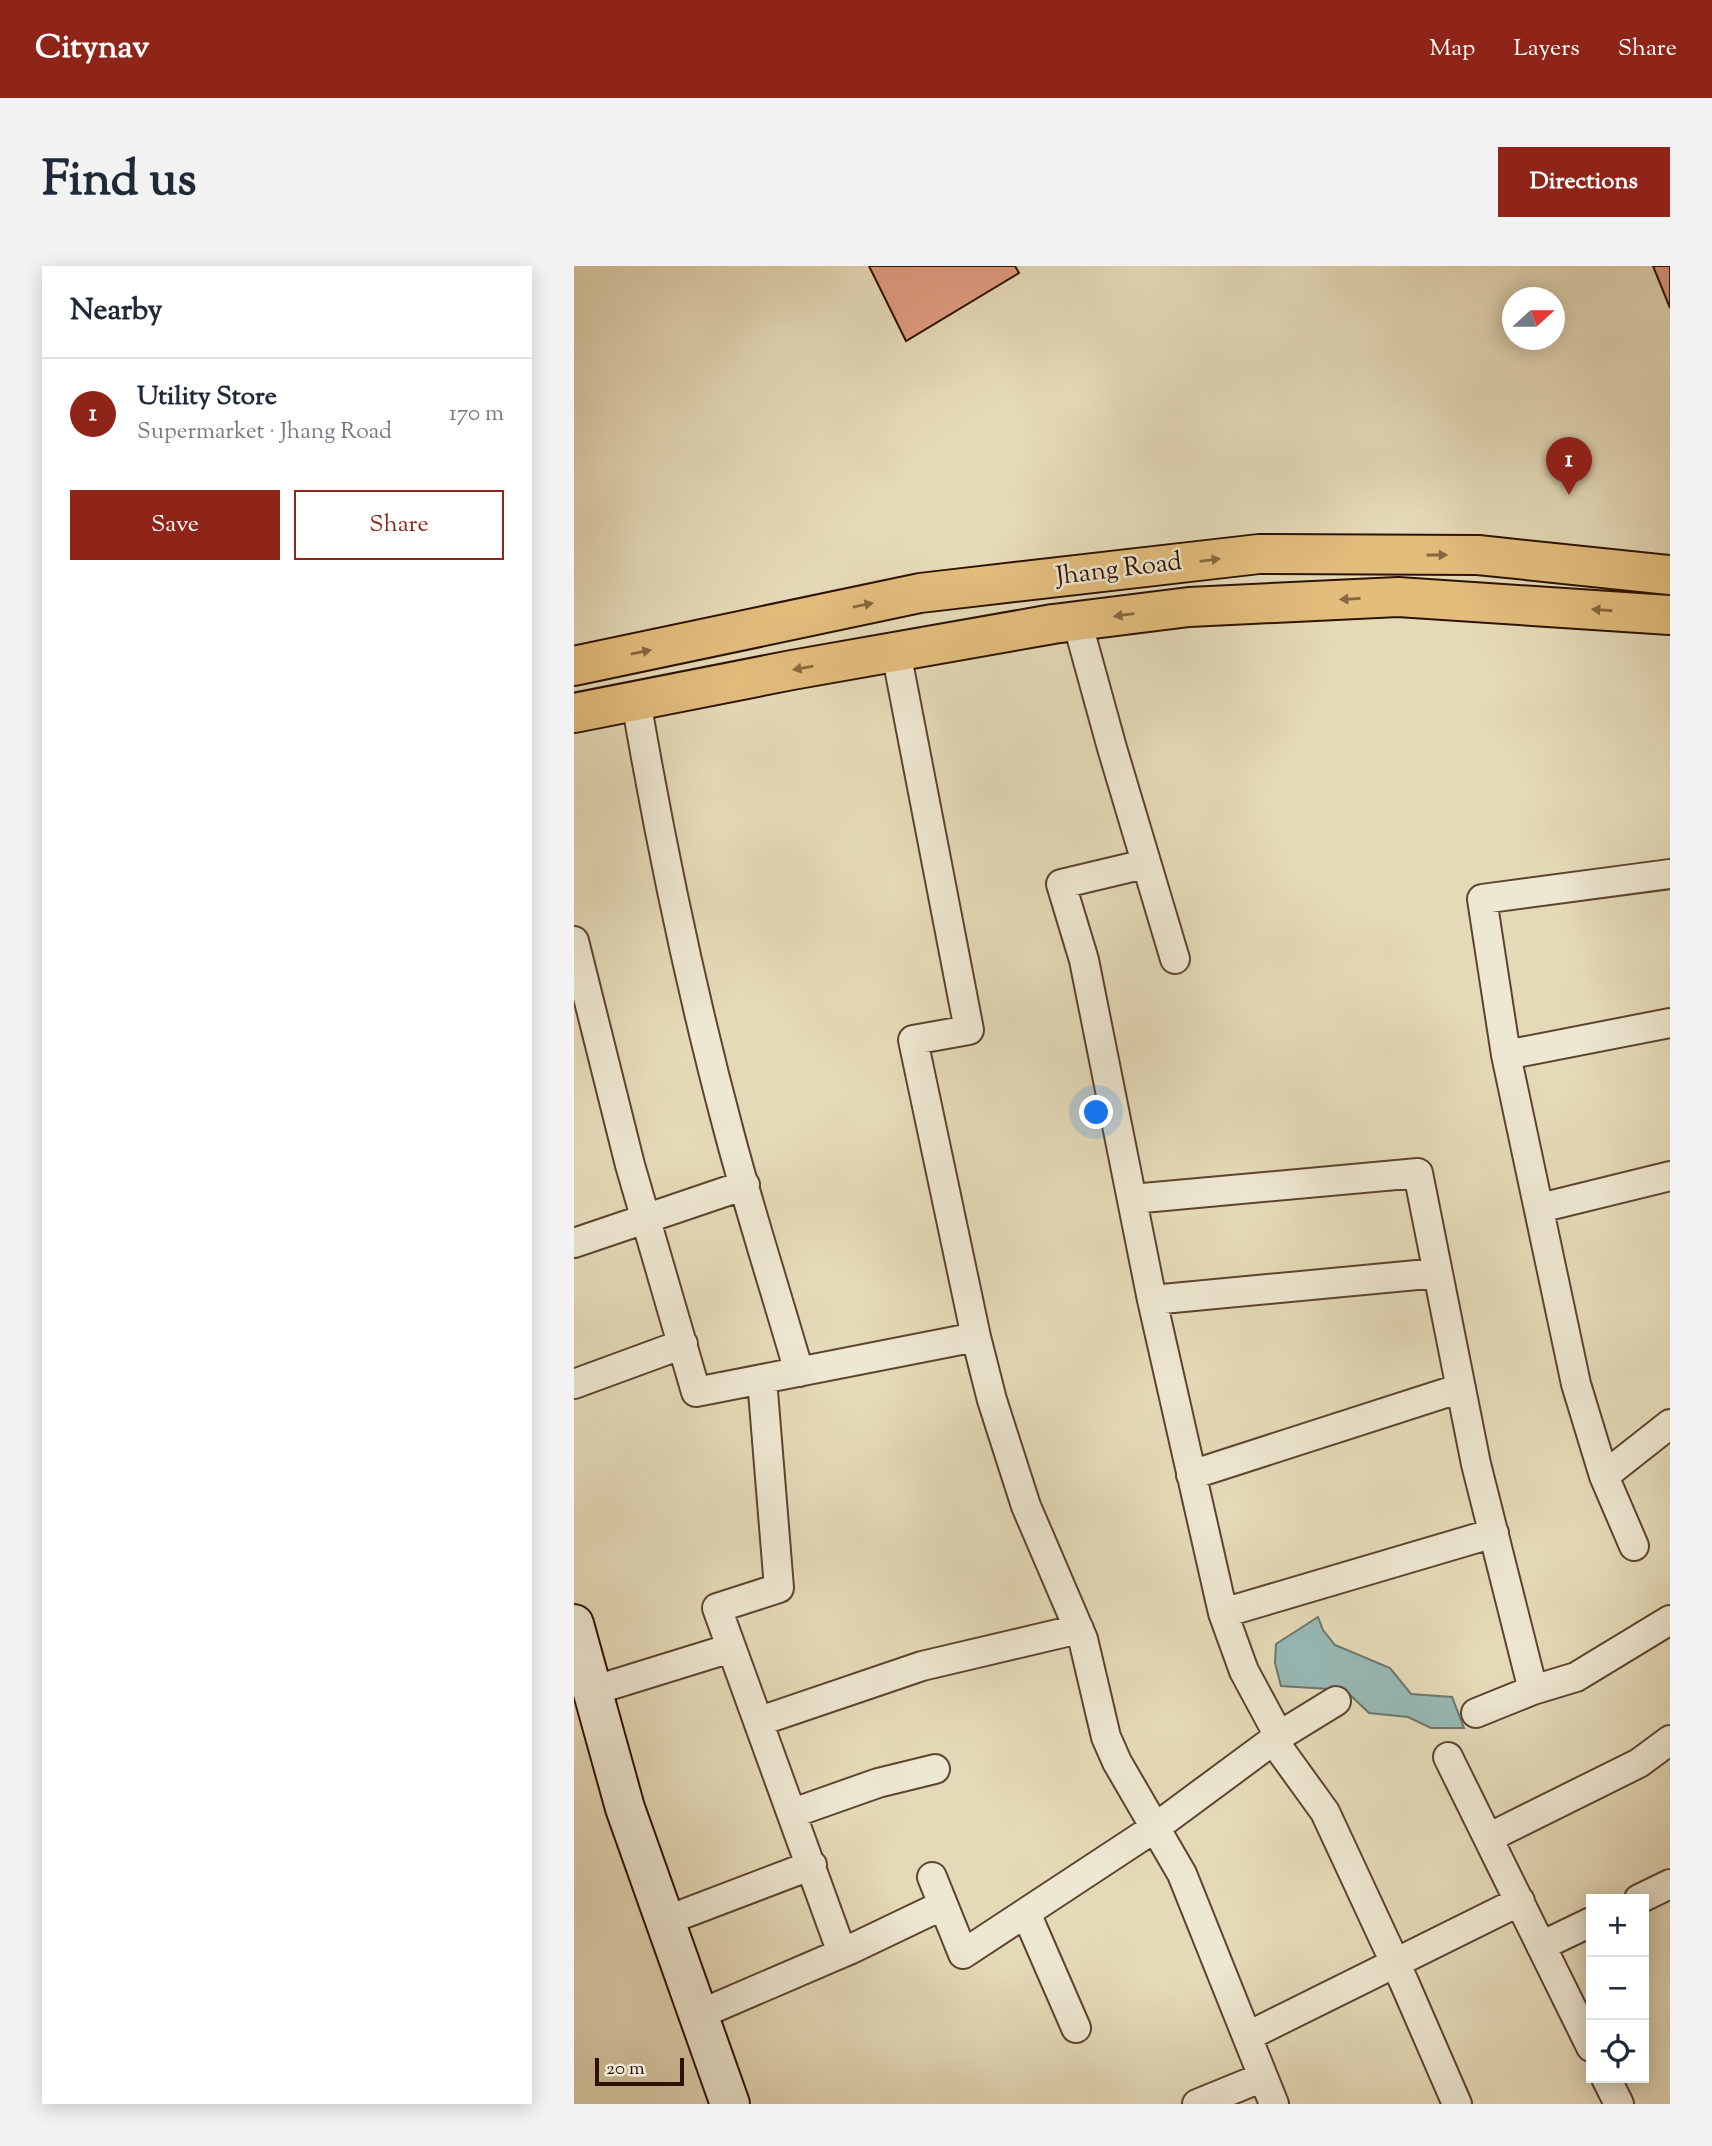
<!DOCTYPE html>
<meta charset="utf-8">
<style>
:root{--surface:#fff;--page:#f2f2f3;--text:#1f2937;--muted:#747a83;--line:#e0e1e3;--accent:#8f2418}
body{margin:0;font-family:"Sorts Mill Goudy",serif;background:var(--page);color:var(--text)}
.controls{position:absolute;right:21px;bottom:21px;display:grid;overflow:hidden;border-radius:0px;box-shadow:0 4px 18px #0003}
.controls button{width:63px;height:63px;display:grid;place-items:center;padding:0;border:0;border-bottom:2px solid var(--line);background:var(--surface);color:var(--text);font:35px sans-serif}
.compass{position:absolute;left:928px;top:21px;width:63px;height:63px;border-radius:50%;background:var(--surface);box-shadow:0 4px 18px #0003;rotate:69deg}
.scale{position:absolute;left:21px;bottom:18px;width:89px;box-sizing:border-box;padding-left:7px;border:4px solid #2e1200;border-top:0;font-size:19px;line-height:24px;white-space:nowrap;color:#2e1200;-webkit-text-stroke:5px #eee7d1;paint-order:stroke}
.you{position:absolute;left:523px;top:847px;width:24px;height:24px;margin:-18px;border:5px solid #fff;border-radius:50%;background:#1a73e8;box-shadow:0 0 0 10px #1a73e833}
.badge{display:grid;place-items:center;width:46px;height:46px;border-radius:50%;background:var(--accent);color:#fff;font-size:23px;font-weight:700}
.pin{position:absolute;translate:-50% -58px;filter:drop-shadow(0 2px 4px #0008)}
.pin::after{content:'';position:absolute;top:37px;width:24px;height:21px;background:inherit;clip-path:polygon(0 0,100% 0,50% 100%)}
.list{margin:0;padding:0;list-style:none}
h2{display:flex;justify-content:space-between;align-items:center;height:91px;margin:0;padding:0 28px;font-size:30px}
h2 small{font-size:23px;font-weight:400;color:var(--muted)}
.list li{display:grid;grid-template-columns:46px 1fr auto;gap:21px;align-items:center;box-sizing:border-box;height:112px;padding:0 28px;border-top:2px solid var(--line)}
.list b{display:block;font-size:26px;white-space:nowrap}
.list p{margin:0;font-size:23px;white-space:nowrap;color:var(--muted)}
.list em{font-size:23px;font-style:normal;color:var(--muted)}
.actions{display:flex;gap:14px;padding:21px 28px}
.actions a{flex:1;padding:16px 0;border:2px solid var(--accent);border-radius:0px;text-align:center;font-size:24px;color:var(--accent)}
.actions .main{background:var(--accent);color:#fff}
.icon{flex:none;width:38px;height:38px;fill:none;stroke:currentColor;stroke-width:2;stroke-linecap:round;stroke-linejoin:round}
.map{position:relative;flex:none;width:1096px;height:1838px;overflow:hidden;border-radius:0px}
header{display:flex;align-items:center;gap:42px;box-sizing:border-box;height:98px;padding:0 35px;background:var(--accent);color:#fff}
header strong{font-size:33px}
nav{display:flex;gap:38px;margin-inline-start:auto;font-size:24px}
.intro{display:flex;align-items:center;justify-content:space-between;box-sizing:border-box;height:168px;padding:0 42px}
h1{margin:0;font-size:49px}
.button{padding:18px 32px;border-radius:0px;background:var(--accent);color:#fff;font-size:24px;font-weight:700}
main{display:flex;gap:42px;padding:0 42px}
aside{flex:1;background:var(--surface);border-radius:0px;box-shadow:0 4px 18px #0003}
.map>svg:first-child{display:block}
</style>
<header>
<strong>Citynav</strong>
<nav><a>Map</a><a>Layers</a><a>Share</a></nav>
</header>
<div class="intro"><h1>Find us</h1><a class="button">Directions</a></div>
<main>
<aside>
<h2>Nearby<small></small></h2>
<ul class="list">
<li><span class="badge">1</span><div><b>Utility Store</b><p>Supermarket · Jhang Road</p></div><em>170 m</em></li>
</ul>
<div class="actions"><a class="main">Save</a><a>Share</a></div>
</aside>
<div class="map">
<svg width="1096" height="1838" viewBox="0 0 1096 1838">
<rect width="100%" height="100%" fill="#e5dab8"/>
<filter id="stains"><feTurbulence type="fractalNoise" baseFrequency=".00286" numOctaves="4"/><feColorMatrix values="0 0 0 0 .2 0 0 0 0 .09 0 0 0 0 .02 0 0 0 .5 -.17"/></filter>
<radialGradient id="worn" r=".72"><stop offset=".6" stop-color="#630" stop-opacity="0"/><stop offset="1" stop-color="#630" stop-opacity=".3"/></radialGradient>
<path fill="#97bab6" stroke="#6d776d" stroke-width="2" d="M744 1351 749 1364 761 1379 816 1402 837 1428 878 1431 890 1462H857L834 1451 795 1447 771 1424 707 1420 701 1397 702 1378Z"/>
<path fill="#df9c80" stroke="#2e1200" stroke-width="2" d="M295 0H441L445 7 332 75Z
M1079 0H1096V42Z"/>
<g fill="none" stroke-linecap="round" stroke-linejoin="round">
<g stroke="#5c442e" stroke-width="32">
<path id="street" d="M503 355 538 482 601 693
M322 386 395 764 339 774 402 1071 418 1134 452 1240 509 1373 532 1471 543 1496 608 1608 700 1838
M62 435C87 580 117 724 155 866 176 946 202 1026 225 1106
M571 598 487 618 510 694 578 1034 649 1347 670 1405 705 1470
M0 675 56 899 122 1126 402 1071
M932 789 1096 757
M558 933 844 907 902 1198 959 1424
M966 942 1096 910
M0 977 171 919
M578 1034 864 1007
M188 1113 205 1322 143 1342 268 1687
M0 1118 109 1078
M617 1209 887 1122
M1030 1210 1096 1158
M1060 1280 1030 1210 1002 1118 932 789 908 633 1096 608
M649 1347 920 1267
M18 1425 157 1382
M902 1447 959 1424 1002 1411 1096 1354
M186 1455 348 1400 505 1363
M699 1474 751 1546 830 1716 883 1838
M874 1491 1017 1781
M219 1547 304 1517 361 1503
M914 1572 1065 1497 1096 1474
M358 1611 389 1688 582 1561 705 1470 762 1435
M1065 1633 1096 1618
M452 1647 502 1762
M91 1655 238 1599
M967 1680 1017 1656
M124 1749 275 1684 369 1639
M674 1770 946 1635
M1032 1812 1045 1838
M623 1838 689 1811"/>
</g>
<g stroke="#2e1200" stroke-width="42">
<path id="secondary" d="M0 1358 51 1542 156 1838"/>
</g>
<g stroke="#2e1200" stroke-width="42">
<path id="primary" d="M0 400 346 327 685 288 904 289 1096 309
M0 447 218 404 479 358 615 341 824 331 1096 349"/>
</g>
<use href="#street" stroke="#eee7d1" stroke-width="28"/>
<use href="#secondary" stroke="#eee7d1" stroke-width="38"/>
<use href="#primary" stroke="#e2bd7c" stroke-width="38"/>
</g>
<defs><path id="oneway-solid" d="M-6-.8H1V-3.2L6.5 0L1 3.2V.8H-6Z" transform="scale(1.75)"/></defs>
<g fill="#88683e">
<use href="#oneway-solid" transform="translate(863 289)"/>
<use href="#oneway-solid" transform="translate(636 294) rotate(-7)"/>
<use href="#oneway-solid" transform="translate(776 333) rotate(177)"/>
<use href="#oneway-solid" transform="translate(289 339) rotate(-12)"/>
<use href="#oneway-solid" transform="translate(1028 344) rotate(-176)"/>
<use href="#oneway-solid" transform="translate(550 349) rotate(173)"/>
<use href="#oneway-solid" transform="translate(67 386) rotate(-12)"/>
<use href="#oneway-solid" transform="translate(229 402) rotate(170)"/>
</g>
<g text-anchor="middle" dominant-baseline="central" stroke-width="5" stroke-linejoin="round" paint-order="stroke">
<g font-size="26" fill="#2e1200" stroke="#eee7d1">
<text transform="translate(545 304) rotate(-7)">Jhang Road</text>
</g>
</g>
<rect width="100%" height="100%" filter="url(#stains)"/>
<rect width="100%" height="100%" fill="url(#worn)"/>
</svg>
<div class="controls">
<button>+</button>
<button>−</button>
<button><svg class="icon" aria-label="locate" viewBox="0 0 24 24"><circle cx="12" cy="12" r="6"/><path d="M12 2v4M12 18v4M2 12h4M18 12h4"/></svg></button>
</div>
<svg class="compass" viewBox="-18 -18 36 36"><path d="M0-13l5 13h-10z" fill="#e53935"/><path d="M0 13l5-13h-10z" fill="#747a83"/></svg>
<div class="scale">20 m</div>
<div class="you"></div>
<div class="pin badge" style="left:995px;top:229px">1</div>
</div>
</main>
